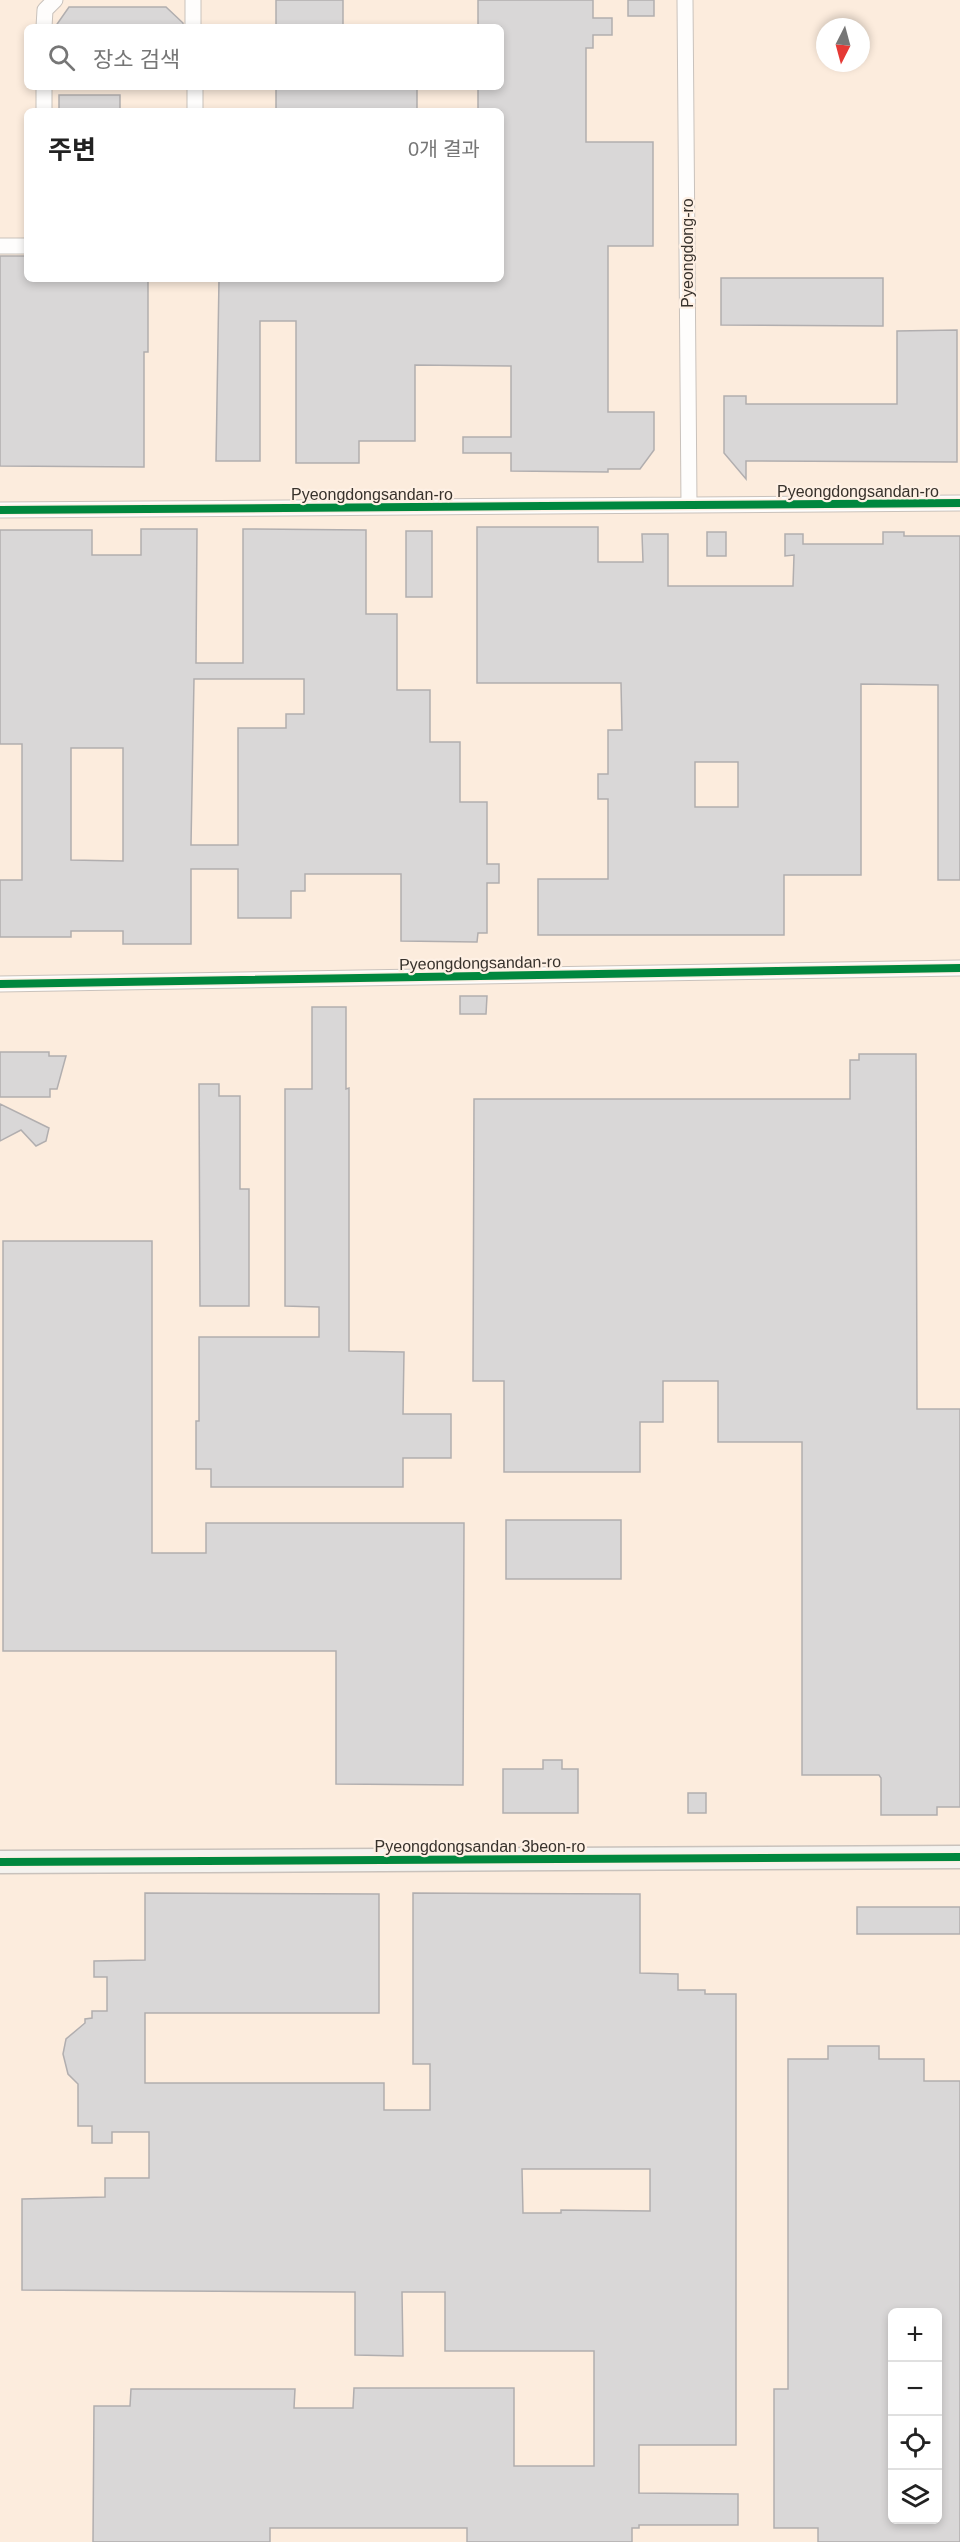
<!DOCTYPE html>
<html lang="ko">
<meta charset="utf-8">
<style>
:root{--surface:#fff;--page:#f6f6f6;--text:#222;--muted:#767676;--line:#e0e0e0}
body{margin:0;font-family:Arial,"Noto Sans KR",sans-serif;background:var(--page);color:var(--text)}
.controls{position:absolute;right:18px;bottom:18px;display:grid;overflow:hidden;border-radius:9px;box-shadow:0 3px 9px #0003}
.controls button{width:54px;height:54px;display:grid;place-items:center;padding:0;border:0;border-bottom:2px solid var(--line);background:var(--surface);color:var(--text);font:30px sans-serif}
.compass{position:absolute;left:816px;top:18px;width:54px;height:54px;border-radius:50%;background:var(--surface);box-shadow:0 3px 9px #0003;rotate:186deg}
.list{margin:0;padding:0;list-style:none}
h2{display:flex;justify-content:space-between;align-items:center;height:78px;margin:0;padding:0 24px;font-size:26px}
h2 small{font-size:20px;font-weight:400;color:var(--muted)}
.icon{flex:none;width:33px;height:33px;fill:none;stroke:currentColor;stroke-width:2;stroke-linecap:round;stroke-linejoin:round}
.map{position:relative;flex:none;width:960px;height:2542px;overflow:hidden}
.search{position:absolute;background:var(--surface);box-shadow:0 3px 9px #0003;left:24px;top:24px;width:480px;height:66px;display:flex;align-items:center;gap:15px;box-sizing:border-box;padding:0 21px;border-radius:9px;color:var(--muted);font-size:22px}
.panel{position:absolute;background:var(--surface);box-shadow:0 3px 9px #0003;left:24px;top:108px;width:480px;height:174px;border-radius:9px}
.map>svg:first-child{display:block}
</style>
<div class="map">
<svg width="960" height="2542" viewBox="0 0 960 2542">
<rect width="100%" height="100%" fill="#f8f1ea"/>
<path fill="#fcecdd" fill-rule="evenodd" d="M0 0H960V2542H0ZM27 27H501V87H27ZM825 27H861V63H825ZM27 111H501V279H27ZM892 2312H938V2520H892Z"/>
<path fill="#d9d7d7" stroke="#b1aeaf" stroke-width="1.5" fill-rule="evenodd" d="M276 0H343V27H276Z
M478 0H593V18H612V35H593V48H586V142H653V246H608V412H654V450L640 469H608V472L511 471V453H463V437H511V366L415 365V441H359V463H296V321H260V461H216L219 279H501V111H478V87H501V27H478Z
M628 0H654V16H628Z
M69 7H166L183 23V27H55Z
M276 87H417V111H276Z
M59 95H120V111H59Z
M0 256H27V279H148V352H144V467L0 466Z
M721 278H883V326L721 325Z
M957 330V462L746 461V479L724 453V396H746V404H897V331Z
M477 527H598V562H643L642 534H668V586H793L794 555 785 556V534H803V544H883V532H904V536H960V880H938V685L861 684V875H784V935H538V879H608V799H598V774H608V730H622L621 683H477ZM695 762H738V807H695Z
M141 529H197L196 663H243V529L366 530V614H397V690H430V742H460V802H487V864H499V883H487V933H478L477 942 401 941V874H305V891H291V918H238V869H191V944H123V931H71V937H0V880H22V744H0V530H92V555H141ZM194 679H304V714H286V728H238V845H191ZM71 748H123V861L71 860Z
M406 531H432V597H406Z
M707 532H726V556H707Z
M460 996H487L486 1014H460Z
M312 1007H346V1089L349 1088V1351L404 1352 403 1414H451V1458H403V1487H211V1469H196V1421H199V1337H319V1307L285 1306V1089H312Z
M0 1052H49V1056H66L57 1089H50V1097H0Z
M859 1054H916L917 1409H960V1807H937V1815H881V1778L879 1775H802V1442H718V1381H663V1422H640V1472H504V1381H473L474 1099H850V1060H859Z
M199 1084H219V1096H240V1189H249V1306H200Z
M0 1104 49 1128 46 1141 36 1146 21 1130 0 1141Z
M3 1241H152V1553H206V1523H464L463 1785 336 1784V1651H3Z
M506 1520H621V1579H506Z
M543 1760H562V1769H578V1813H503V1769H543Z
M688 1793H706V1813H688Z
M145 1893 379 1894V2013H145V2083H384V2110H430V2064H413V1893L640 1894V1973L678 1974V1990H705V1994H736V2445H639V2493L738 2494V2525H639V2528H632V2542H467V2528H270V2542H93L94 2406H130L131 2389H295L294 2408H353L354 2388H514V2466H594V2351H445V2292H402L403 2356 355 2355V2292L22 2290V2199L105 2197V2178H149V2132H112V2143H92V2126H78V2084L68 2074 63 2054 66 2039 85 2023V2019L92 2018V2011H107V1977H94V1961L145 1960ZM522 2169H650V2211L561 2210V2213H523Z
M857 1907H960V1934H857Z
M828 2046H879V2059H924V2081H960V2542H818V2528H774V2389H788V2059H828ZM892 2313H938V2520H892Z"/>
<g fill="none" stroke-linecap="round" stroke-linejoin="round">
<g stroke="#c9c2bc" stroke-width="17">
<path id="street" d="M193 0V27
M685 0 689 505
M44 27 45 10 55 0
M195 87V111
M44 111V87
M0 246H27
M0 510 960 503
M0 984 960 968"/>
</g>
<g stroke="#c9c2bc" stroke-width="25">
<path id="secondary" d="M0 1862 960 1857"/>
</g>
<use href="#street" stroke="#fefdfc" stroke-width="15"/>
<use href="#secondary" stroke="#f5f3ef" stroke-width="22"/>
<g stroke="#fef0e4" stroke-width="11">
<path id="cycleway" d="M0 510 960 503
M0 984 960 968
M0 1862 960 1857"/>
</g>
<use href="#cycleway" stroke="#00873e" stroke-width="8"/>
</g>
<g text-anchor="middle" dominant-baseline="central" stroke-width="4.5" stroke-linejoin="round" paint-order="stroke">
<g font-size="16" fill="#38322c" stroke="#fef0e4">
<text transform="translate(687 253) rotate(-90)">Pyeongdong-ro</text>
<text x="858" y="491">Pyeongdongsandan-ro</text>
<text x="372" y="494">Pyeongdongsandan-ro</text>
<text transform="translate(480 963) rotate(-1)">Pyeongdongsandan-ro</text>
<text x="480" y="1846">Pyeongdongsandan 3beon-ro</text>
</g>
</g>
</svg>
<div class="controls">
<button>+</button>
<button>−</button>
<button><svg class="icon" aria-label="locate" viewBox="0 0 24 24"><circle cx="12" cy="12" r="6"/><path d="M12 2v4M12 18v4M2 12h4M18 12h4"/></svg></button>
<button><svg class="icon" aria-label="layers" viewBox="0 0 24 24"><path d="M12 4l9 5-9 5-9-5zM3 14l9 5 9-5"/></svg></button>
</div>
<svg class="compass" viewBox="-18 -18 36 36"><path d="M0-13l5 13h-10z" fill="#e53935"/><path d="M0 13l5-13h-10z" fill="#767676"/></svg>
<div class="search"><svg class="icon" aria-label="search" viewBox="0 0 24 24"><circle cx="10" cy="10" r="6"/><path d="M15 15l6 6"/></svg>장소 검색</div>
<section class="panel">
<h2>주변<small>0개 결과</small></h2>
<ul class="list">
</ul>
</section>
</div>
